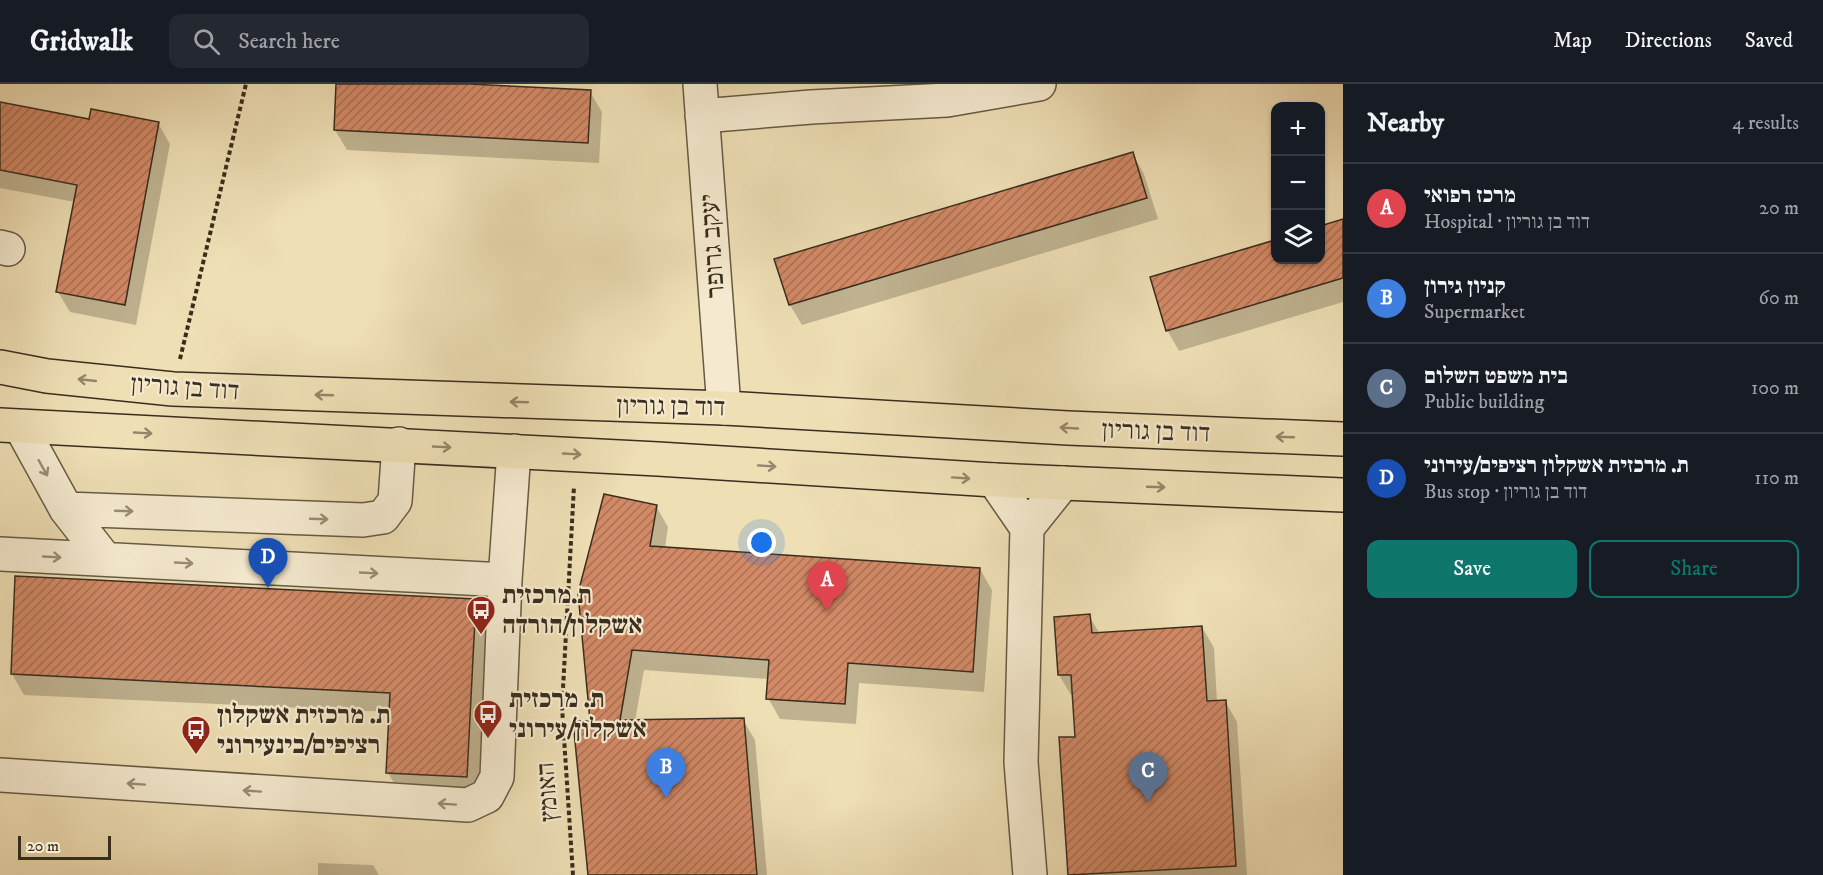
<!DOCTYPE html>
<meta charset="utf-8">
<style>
:root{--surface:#171b24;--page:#242831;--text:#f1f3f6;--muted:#9ea1a6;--line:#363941;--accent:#0f766e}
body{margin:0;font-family:"IM FELL DW Pica","Frank Ruhl Libre",serif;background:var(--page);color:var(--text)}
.controls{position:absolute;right:18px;top:18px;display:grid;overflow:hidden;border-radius:12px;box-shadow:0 2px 4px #0004}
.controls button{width:54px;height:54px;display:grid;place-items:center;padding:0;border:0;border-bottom:2px solid var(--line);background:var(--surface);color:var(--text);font:30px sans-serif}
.scale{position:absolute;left:18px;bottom:15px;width:93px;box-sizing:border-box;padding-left:6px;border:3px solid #392d1f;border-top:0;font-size:16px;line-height:21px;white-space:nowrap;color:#392d1f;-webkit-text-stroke:4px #f5eacf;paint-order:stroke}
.you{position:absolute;left:762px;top:459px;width:21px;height:21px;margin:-15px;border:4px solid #fff;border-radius:50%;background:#1a73e8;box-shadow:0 0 0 9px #1a73e833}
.badge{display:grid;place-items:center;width:39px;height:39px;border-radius:50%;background:var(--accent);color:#fff;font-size:20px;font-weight:700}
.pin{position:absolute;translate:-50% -50px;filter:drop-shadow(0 2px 3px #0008)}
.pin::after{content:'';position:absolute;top:32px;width:21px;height:18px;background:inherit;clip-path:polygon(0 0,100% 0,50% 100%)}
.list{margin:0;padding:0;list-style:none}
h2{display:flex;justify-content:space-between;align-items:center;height:78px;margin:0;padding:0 24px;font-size:26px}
h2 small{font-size:20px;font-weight:400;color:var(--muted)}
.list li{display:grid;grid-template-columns:39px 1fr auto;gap:18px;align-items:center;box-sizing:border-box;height:90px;padding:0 24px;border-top:2px solid var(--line)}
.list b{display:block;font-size:22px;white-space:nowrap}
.list p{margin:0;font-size:20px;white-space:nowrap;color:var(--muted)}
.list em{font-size:20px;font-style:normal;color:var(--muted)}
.actions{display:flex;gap:12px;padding:18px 24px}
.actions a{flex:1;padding:14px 0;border:2px solid var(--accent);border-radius:12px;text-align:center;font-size:21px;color:var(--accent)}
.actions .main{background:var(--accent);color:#fff}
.icon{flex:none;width:33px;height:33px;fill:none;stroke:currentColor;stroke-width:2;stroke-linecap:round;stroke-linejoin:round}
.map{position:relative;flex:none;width:1343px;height:791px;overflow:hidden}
header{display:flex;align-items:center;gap:36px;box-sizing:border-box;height:84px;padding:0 30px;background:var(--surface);border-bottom:2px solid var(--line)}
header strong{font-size:28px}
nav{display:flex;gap:33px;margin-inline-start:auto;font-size:21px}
.search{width:420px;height:54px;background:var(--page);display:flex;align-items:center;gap:15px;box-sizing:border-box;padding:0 21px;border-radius:12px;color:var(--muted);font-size:22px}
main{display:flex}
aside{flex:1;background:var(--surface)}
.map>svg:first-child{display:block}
</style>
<header>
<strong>Gridwalk</strong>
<div class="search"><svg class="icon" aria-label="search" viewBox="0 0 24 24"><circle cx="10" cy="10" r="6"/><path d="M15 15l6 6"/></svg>Search here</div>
<nav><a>Map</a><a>Directions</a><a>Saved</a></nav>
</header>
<main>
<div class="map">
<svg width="1343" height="791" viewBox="0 0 1343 791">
<defs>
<pattern id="building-hatch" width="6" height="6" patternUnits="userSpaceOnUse" patternTransform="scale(1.5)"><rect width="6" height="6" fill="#d28966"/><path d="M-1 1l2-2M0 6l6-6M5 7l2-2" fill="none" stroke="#ab7053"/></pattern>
</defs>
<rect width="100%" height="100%" fill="#efdfb5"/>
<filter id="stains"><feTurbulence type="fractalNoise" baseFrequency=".00333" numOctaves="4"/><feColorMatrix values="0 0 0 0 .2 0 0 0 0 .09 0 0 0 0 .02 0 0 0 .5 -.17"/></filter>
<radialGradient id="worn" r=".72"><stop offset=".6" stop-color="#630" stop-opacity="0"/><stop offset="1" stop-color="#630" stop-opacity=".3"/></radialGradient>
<path fill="#0003" d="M338 0H439L590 8 602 28 599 79 347 66 335 46Z
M0 20 90 36 158 39 170 60 136 241 70 228 58 208 75 118 0 104Z
M1132 69 1144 90 1158 135 802 241 790 221 776 176Z
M1343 137V218L1179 267 1167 246 1152 194 1276 157V176H1320Z
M656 422 668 443 665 464 980 485 992 506 984 608 859 599 856 640 780 635 768 614 769 595 644 586 635 637 743 636 755 656 767 791H589L592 638Z
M475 516 487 537 478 713 400 709 388 689 391 628 24 611 12 590Z
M1089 532 1100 550 1202 543 1214 564 1217 618 1225 617 1237 638 1247 791H1069L1061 655 1077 654 1074 611H1071L1059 591Z
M318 779 373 781 379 791H318Z"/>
<path fill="url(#building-hatch)" stroke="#392d1f" stroke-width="1.5" d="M336 0H469L591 6 588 59 334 46Z
M0 18 89 35 91 25 159 38 125 221 56 208 77 101 0 86Z
M1133 68 1147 114 789 221 774 175Z
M1343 135V194L1166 247 1150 193 1275 156V176H1320V142Z
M604 410 657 421 650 462 980 484 973 588 848 579 845 620 766 615 769 576 632 566 620 636 744 634 757 791H588L573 637H590L578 509Z
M15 492 476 515 467 693 386 689 390 609 11 590Z
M1090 530 1092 549 1202 542 1207 617 1226 616 1236 782 1068 791 1059 653H1075L1071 591H1058L1054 533Z"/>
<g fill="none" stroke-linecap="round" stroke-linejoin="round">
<g stroke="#665a44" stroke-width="36">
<path id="minor" d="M700 0 724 324
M702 32 811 23 947 16 1039 0
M0 163 8 165
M21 343 66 425 105 475
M994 396 1027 444 1021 678 1030 791
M66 425 363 436 383 433 395 417 399 360
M1027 444 1063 399
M0 470 505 496
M0 691 468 721 487 712 497 693 505 496 514 367"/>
</g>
<g stroke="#392d1f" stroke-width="36">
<path id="major" d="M0 283 47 292 173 305 724 324 1068 344 1343 355
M0 341 658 375 994 396 1343 411"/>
</g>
<path stroke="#392d1f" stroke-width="4" stroke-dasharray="4.5 3" stroke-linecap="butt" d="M180 275 246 0
M573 791 562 623 574 402"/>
<use href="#minor" stroke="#f5eacf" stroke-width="33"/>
<use href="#major" stroke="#efdfb5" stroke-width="33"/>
</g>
<defs><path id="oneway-shaft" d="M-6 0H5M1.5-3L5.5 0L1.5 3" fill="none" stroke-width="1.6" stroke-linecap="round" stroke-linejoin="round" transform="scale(1.5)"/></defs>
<g stroke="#94866a">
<use href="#oneway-shaft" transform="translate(87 296) rotate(-174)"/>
<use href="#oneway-shaft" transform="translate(324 311) rotate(-178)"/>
<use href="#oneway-shaft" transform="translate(519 318) rotate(-178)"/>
<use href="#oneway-shaft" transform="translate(1069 344) rotate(-177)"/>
<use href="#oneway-shaft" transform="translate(143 349) rotate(3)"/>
<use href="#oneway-shaft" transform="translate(1285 353) rotate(-178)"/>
<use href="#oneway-shaft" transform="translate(442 363) rotate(3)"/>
<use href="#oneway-shaft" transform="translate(572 370) rotate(3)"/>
<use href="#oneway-shaft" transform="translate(767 382) rotate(4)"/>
<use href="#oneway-shaft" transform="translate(961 394) rotate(4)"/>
<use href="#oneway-shaft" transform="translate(1156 403) rotate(2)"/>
</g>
<g stroke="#978c77">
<use href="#oneway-shaft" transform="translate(43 384) rotate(61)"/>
<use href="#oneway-shaft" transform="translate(124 427) rotate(2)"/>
<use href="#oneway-shaft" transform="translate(319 435) rotate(2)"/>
<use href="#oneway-shaft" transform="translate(52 473) rotate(3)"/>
<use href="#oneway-shaft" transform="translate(184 479) rotate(3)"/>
<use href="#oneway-shaft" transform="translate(369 489) rotate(3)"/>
<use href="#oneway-shaft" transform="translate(136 700) rotate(-176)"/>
<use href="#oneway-shaft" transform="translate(252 707) rotate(-176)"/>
<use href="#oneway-shaft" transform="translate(447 720) rotate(-176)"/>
</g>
<defs>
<g id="bus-pin" transform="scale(1.5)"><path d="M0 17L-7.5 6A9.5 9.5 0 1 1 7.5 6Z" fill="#8f2418" stroke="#f5eacf"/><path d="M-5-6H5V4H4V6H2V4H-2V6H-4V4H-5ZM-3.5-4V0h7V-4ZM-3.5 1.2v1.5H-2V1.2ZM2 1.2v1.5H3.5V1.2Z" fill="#fff"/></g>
</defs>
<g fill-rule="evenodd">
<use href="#bus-pin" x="481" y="526"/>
<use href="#bus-pin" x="488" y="630"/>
<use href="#bus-pin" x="196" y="646"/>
</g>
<g text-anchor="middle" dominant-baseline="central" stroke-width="4.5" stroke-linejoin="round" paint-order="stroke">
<g font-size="26" fill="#392d1f" stroke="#f5eacf">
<text transform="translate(713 162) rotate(-94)">יעקב גרופר</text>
<text transform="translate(185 304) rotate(4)">דוד בן גוריון</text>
<text transform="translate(671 323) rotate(1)">דוד בן גוריון</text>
<text transform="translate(1156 348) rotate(2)">דוד בן גוריון</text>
<text transform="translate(548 708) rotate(-94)">האומץ</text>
</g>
<g font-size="26" font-weight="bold" fill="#392d1f" stroke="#f5eacf" text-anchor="start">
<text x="502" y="511">ת.מרכזית<tspan x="502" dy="30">אשקלון/הורדה</tspan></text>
<text x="509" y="615">ת. מרכזית<tspan x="509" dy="30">אשקלון/עירוני</tspan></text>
<text x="217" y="631">ת. מרכזית אשקלון<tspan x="217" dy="30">רציפים/בינעירוני</tspan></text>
</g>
</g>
<rect width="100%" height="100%" filter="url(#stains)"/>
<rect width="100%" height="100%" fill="url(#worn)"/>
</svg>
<div class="controls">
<button>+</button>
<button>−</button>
<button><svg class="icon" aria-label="layers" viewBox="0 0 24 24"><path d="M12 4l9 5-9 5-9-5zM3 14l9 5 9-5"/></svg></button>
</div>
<div class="scale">20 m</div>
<div class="you"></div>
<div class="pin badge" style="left:827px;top:527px;background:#e0444e">A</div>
<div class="pin badge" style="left:666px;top:714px;background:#3f7fe0">B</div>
<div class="pin badge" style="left:1148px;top:718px;background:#5c6f8a">C</div>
<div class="pin badge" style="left:268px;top:504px;background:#1a4fb4">D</div>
</div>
<aside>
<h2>Nearby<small>4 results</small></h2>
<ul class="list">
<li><span class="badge" style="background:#e0444e">A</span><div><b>מרכז רפואי</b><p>Hospital · דוד בן גוריון</p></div><em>20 m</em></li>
<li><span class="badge" style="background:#3f7fe0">B</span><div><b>קניון גירון</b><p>Supermarket</p></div><em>60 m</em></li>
<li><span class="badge" style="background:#5c6f8a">C</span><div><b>בית משפט השלום</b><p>Public building</p></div><em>100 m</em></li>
<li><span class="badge" style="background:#1a4fb4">D</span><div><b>ת. מרכזית אשקלון רציפים/עירוני</b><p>Bus stop · דוד בן גוריון</p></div><em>110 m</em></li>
</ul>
<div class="actions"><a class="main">Save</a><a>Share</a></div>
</aside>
</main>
